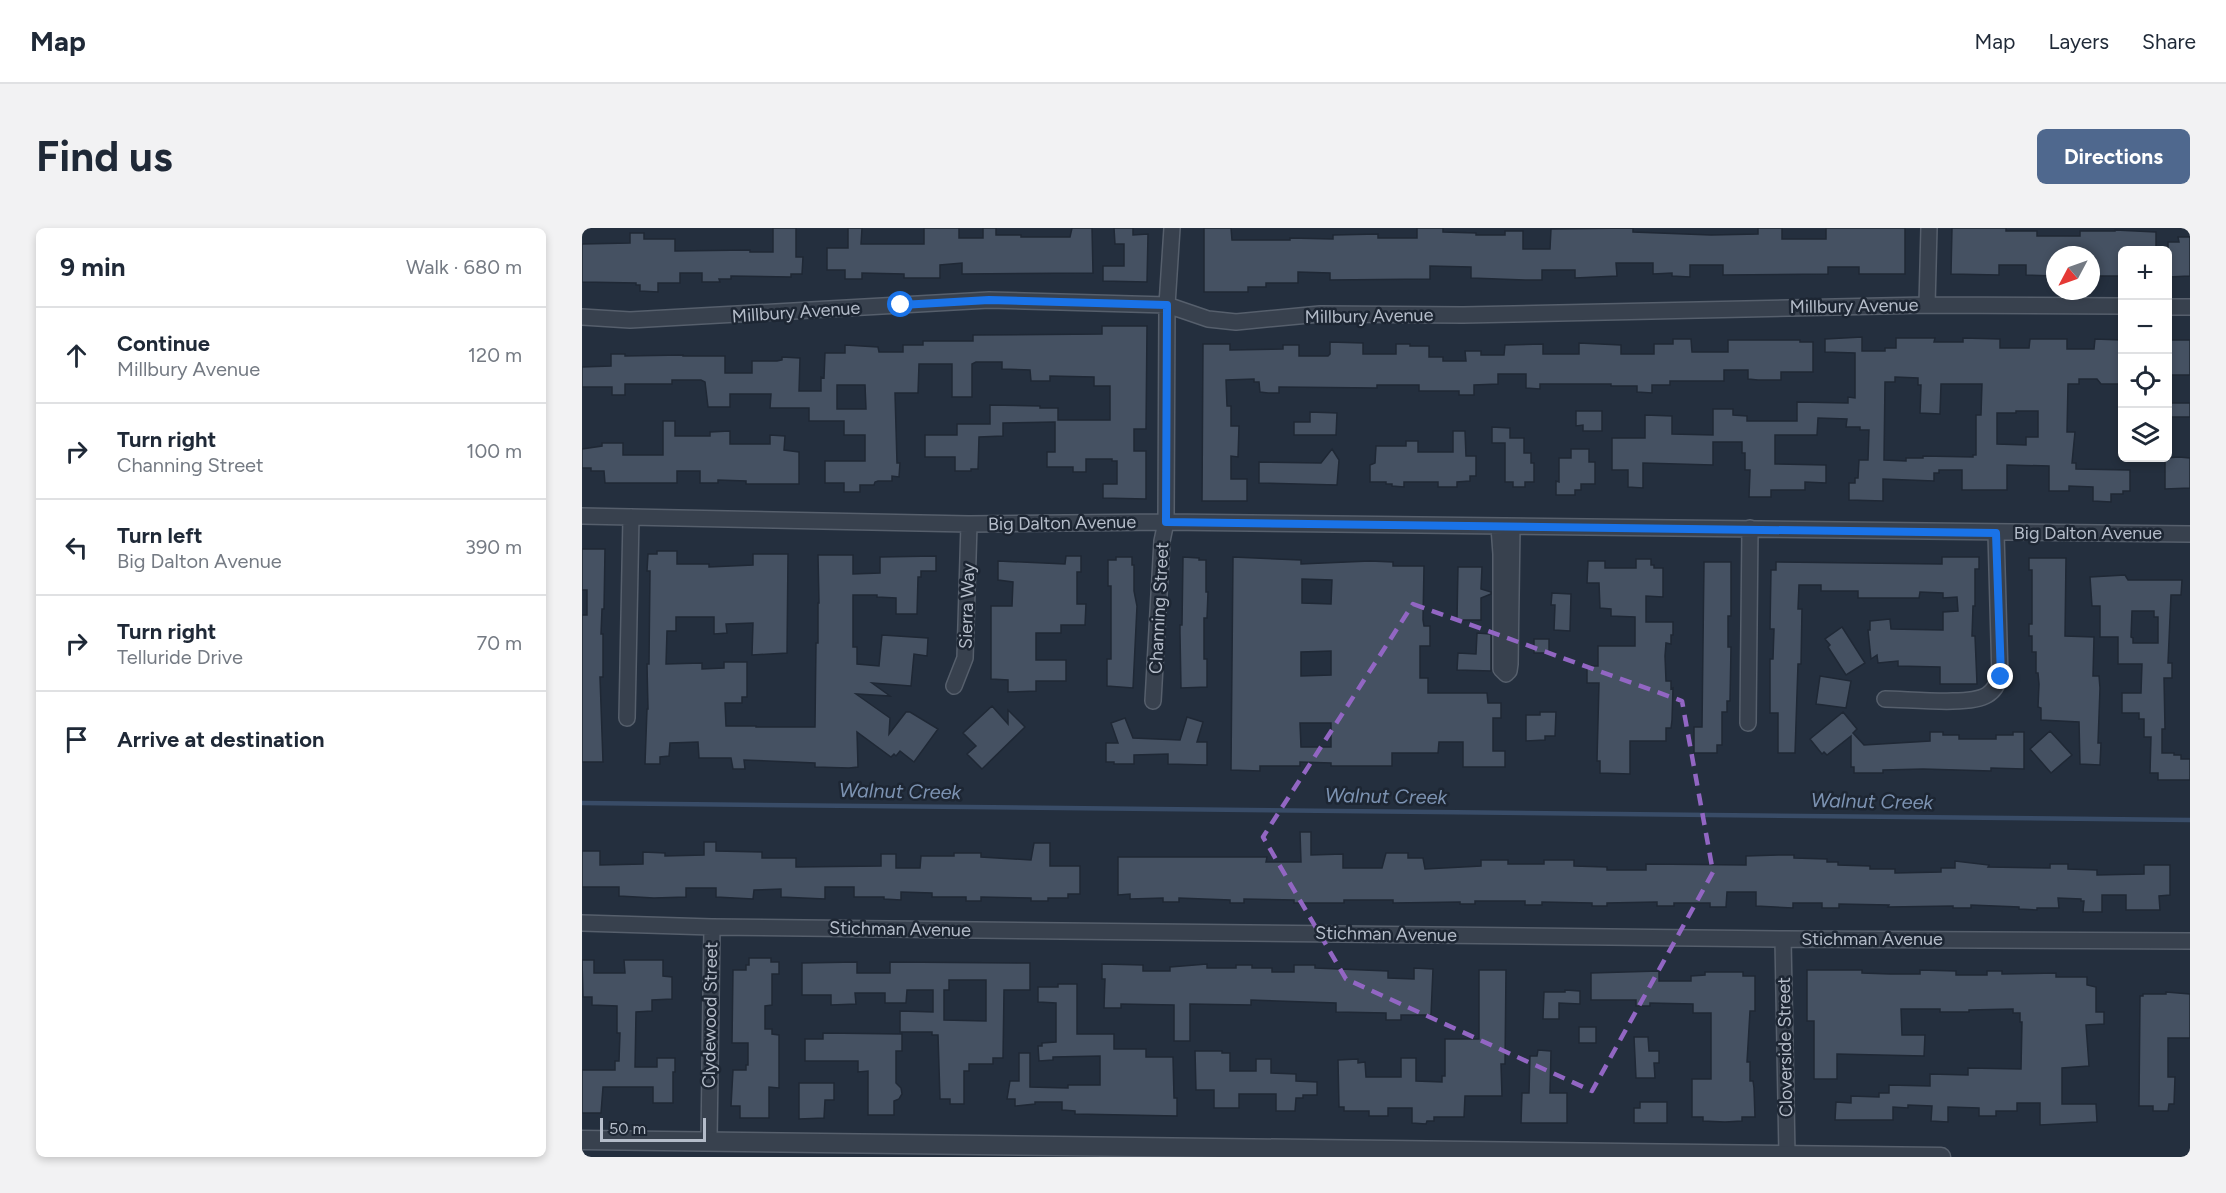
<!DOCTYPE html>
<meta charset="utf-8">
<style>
:root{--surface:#fff;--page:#f2f2f3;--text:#1f2937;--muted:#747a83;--line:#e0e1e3;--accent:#4f688e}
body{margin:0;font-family:Figtree,sans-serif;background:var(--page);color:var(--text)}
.controls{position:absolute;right:18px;top:18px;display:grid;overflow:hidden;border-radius:9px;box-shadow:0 3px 9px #0003}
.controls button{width:54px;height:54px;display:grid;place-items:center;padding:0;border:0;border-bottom:2px solid var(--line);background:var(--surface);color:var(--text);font:30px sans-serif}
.compass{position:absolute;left:1464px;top:18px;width:54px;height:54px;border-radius:50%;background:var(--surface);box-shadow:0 3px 9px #0003;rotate:229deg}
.scale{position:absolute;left:18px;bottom:15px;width:106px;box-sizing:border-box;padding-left:6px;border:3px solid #b4bcc9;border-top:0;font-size:16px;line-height:21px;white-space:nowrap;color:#b4bcc9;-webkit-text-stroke:4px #1d2633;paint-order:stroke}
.stop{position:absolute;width:18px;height:18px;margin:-14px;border:4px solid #1a73e8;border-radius:50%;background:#fff}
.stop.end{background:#1a73e8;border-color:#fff;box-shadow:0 2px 6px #0008}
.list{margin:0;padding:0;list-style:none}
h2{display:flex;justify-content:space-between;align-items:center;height:78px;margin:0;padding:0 24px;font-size:26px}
h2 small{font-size:20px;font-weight:400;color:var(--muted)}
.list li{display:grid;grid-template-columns:39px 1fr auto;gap:18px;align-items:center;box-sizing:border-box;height:96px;padding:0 24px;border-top:2px solid var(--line)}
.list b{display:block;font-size:22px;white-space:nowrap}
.list p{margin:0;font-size:20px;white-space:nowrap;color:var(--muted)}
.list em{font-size:20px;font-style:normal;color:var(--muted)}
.icon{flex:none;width:33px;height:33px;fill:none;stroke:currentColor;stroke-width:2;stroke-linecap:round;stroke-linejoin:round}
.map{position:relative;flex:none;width:1608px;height:929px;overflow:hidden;border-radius:9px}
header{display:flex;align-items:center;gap:36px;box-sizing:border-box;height:84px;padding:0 30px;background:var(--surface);border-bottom:2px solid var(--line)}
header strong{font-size:28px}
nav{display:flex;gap:33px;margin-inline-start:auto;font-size:21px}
.intro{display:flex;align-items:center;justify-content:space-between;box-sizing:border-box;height:144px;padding:0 36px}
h1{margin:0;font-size:42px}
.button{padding:15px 27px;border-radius:9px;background:var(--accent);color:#fff;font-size:21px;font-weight:700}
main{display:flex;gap:36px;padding:0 36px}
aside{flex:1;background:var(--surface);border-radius:9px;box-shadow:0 3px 9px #0003}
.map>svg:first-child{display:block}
</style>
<header>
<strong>Map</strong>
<nav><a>Map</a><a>Layers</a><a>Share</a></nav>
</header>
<div class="intro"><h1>Find us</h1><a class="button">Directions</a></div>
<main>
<aside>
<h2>9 min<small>Walk · 680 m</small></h2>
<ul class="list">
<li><svg class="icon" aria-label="ahead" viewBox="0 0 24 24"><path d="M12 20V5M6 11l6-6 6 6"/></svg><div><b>Continue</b><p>Millbury Avenue</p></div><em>120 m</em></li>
<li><svg class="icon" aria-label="right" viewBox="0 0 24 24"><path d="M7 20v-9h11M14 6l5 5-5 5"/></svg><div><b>Turn right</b><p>Channing Street</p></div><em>100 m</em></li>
<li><svg class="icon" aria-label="left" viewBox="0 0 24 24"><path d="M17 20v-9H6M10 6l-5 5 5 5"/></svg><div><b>Turn left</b><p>Big Dalton Avenue</p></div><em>390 m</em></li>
<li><svg class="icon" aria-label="right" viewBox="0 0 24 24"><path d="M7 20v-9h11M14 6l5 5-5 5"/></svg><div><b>Turn right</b><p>Telluride Drive</p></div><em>70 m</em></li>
<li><svg class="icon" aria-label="arrive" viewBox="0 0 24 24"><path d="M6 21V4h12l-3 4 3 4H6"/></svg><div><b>Arrive at destination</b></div></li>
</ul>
</aside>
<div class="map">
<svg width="1608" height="929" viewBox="0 0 1608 929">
<rect width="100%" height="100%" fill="#242f3e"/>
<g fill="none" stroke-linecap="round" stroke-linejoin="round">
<path stroke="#394c67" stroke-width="4.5" d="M0 575 1608 592"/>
</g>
<path fill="#455162" stroke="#1f2835" stroke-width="1.5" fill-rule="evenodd" d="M191 0H214V29H221L220 46H209V49L149 48V51H137L138 54H120V45H98V55H76V64L58 63V57H54V55L0 54V16L48 15V5H62V11H93V23L168 22V24H191Z
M266 0H280L279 16H342V0H377V10H401V0H414V7H439V9H488L490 0H510L511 45 380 46V35L358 37V50H322V46L280 45V51H263V42H245V20H266Z
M532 0H551V7L566 6 565 54 521 53V38H542V16H533Z
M622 0H649L650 12H708V10L751 11V7L796 6V10H835V0H861V4L894 5V7H923V3H941V21H968L969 1 1051 0V4L1129 7 1176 6V0H1200V11H1244V0H1323V46H1277V39H1246V46L1141 47V37H1108V49L1090 48V45L1071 46V35H1034L1035 48 993 50V42H960V52H943L889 50V39L848 38V51L748 52V45L716 44V55H684V59H666V64H622Z
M1370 0H1424V3H1455V8H1498V3H1533V2L1574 4V22H1540V48H1509V27H1473V48L1444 47V37H1417V47L1369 46Z
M1596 9H1608V48L1586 49V14H1597Z
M520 98H565L564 201H552V223H564V271L521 270V256H535V233H530V231H504V244H491V239H465V224H473V194L421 195V208L397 209 396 241H389V243H373V229H343V207H375V196H408V177L458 178V180H476V192H528V158H512V149L468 148V153H449L448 142 420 141V134H394L390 136V169H370V136H337L336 165H313L315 235H318L317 249 310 248V253H296L293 254 292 257H278V264H262V255H243V233H283V207H262V193H227V180H188L189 166H148V179H126L123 154 119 152H90V156H43V167H30V159H0V139L29 138V126H43V128L101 127V128H143V145H170V133H195L200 132V129L218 130 217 163H239V149L242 150 243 125H263V117L296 119 297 124H321V117H341V113H391V107L520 106ZM255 157H283L284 181H255Z
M1280 109V123H1303V120H1314V110H1353L1352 114H1381V110L1418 111V120H1447L1448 111H1485V121H1512L1513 111 1540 112V156H1519L1515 151H1497V156H1486L1485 204H1493L1490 235H1494V241L1548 242V263H1541V266H1529V274L1511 273V259L1487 258V263H1467V238L1425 237V262H1380V242H1357V245H1352V253L1301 251V273L1267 272V255H1273V250H1276L1277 232H1286L1287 202H1278V199H1264L1265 191 1236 190 1235 207H1193V236L1244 237V255L1223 254V262H1189V269H1167L1168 242H1163V225H1160V214H1131V237L1061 235V260L1046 259V242H1030V210H1063V187L1090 188V206L1131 207V181H1151V187L1165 188V193H1215V174L1266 175V169L1273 170V125L1243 124V111ZM1313 149 1336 150V157H1339L1338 185 1358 186 1359 156H1400L1399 187H1394V227H1391V229L1341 228V230H1324V233L1302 232 1303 154H1313ZM1434 183H1456V209H1444V217L1415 216V185H1434Z
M1091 111H1109L1110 124H1146V112H1218V114H1231V144H1199V152H1176L1166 151V142H1142V153H1088V157H1070V165L1055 164V158H1029V156H958V161L944 160V146H916V156L892 157V167H877V163H837V157H795V160L697 159V165H686L678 164 677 154H672V151L644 152 645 178H649V198H657L656 229 649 228V251H665V273H620L621 116H648V122L701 121V117H717V128H746L748 126V114L781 115V126H814V116H828V118H847V129H861V133H884L883 123H899V127H922L923 117 961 116V126H997V115L1039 117V126H1072V116H1091Z
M1586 112H1608V147H1586Z
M1587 175H1608V189H1587Z
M994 183H1020V203H1001V197L994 198Z
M728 184 755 185 754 207H712V194H728Z
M81 193H93V208H128V204L148 203V216H188V207L203 208 202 222 217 224V256H164V253L136 252V255H118V243H95V255H23L22 243H9V240H0V221L20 218V215H41V227H81Z
M910 199 928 200V210H942V225H949V235H952V254H943V259H931V254H923V215H910Z
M871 203H883L884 228H894V248H888V253L875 254V259H856V254H822V259L810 258V256H804V254H788V237L793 235 794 218H824V213H836V224H871Z
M750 221 757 232 755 257 677 255V234L739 235Z
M989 221H1007V234H1013V256H999V262H993V267H974V253L977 254V230H989Z
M1597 229 1608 230V260L1583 261V230Z
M0 321H23L22 381H20L19 406H21V449H18L21 534H0V387H5V362H0Z
M75 323H95V336H127V339L171 337V326H206L205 425 170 427 171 395 144 396 145 405 132 406V389H94V403H85L84 436 120 435V441L142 440V434H165V469H160V475H143L144 498H174V499H233L234 415H236V375H237L236 327H271V346L298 345V329L354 328V343H339V349H336L335 386H314V370L295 369V367H271V419H275V436L297 438 300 407 346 410 345 428 332 426 329 458 290 455 308 468 274 466 308 490 307 506 324 484H328L356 501 332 534 318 523 314 528 312 526 309 529 275 504 276 539 267 540 233 539V535L162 532 163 541H151L149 530H117L116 514 88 515 87 528 78 529V536H63L65 481H66L65 436H67L68 343H65L66 326H75Z
M484 328H499V344H495V376H504L503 397H479V405H454V432H484V453H454V463L426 464V452L409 451V378H430L431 354 416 352V333L483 336Z
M534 329H550V337H552V363L555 378 551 460 525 458V431H529V358H526V332H534Z
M601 329 617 330V332H624V364H626L625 390H622V431H625V459L599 460 598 406V397H600Z
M651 329 719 332V336L788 333 811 334V338H842L841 392 842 398H848V418H838V450H846V465H905L906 475H919V490H911V523H923V539H881V514H857L856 525H810V538H749V535L718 534V538H678V543L649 542ZM720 351 750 352 749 376 720 375ZM749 423V447L719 448V424ZM718 495H749V519H719Z
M1360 329H1397V341H1393V378H1391L1390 408H1393L1395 456H1358V439L1316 438V433L1296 435 1295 427 1289 431 1286 402H1288V393L1308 391 1309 401 1361 402V384L1376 383 1375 369 1361 370V365L1338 364 1337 370H1276V363H1239V357H1217L1216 381H1220L1219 436H1216L1213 525H1196V485H1188V431H1191L1192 401H1188L1189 342H1194V334L1360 336Z
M1447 330H1484L1483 408 1512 409 1511 448H1517L1518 460 1516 515H1519L1518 537 1498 536 1497 494 1459 492V480L1456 479 1457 456 1456 445H1454V424H1450V408H1447V396H1450V342H1447Z
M1054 331H1069V337H1072V340H1081V369L1064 368V394H1091V407H1089V416L1084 415 1083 428 1084 453H1089V461L1091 460 1090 492 1089 500H1084V513H1048V546L1018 545V533H1015L1017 455H1005V438H1016V418H1053V389L1029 388V381L1018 380 1017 355H1005L1006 333H1023V340H1054Z
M1122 334H1149V388H1146V419H1149L1148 473H1145V484H1140V517H1135V525H1112V499H1120Z
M876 339H900L899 361 909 364V366L899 370V392H875Z
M1543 347 1546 352H1600L1599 367H1589L1586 435H1590V450H1582L1583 501H1580V525H1592V527H1599V531H1608V552H1576V545H1568L1569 509H1562V491H1557V485H1540V465H1559L1560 436H1536V409H1518V378H1510L1508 349ZM1550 383H1572V389H1576V415H1551V410L1549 409Z
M970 365 989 366 988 403 972 402 973 377H969Z
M1260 399 1283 435 1264 447 1246 419 1248 417 1243 411Z
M895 405 909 406V443L875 442 876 425 894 426Z
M952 411H967V425H952Z
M1238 448 1269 453 1264 480 1234 476Z
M410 478 426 496V482L443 499 400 541 385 526 394 518 381 505Z
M958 484H974L973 508H963V512L944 513V487H958Z
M1261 484 1275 501 1271 505 1282 517 1348 513V504H1361V507H1377V511H1414V507H1431V504H1442V541L1409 540V543L1341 541 1301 542V545H1272V539H1269V508L1245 527 1242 524 1240 526 1228 511Z
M605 489 621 494 615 514H625V537L586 536V526L552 527V536H532V534H524V515H536L529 495 543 490 551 510 598 512Z
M1468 503 1490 527 1469 545 1448 521Z
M718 604H729V627L761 626V640H800L804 625H826V630H841L843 641 899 638V632H926V636H962V632H992V638L1025 639V642H1064V636L1164 637V628L1196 627H1212V630L1245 631V634H1256V637L1288 638V641H1313V645L1359 644V640H1373V633L1407 637 1406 639 1468 640V636H1486V641L1515 642V647L1562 646V637H1588V667L1577 668 1578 682H1544V667H1520V684H1501L1502 673H1499V671L1476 670 1477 680H1455V682L1437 681V679L1389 677V680H1371V678L1306 679 1307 677 1257 676V680H1240V675H1211V680L1193 679 1174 678V664H1145L1144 679H1128V675H1092V678H1075V674L1025 675V678H1010V675L960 674V677H943V673H893V676H878V674L811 675V672H762V675H712V672L662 671V675H648V672L597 670V674H581V670L548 671V666L536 667V629H685L684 634H719Z
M122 614H134V623L180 624V630H214V639L299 638V626H314V640H338L339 628H372V625H399V629L449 632 452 615H468V638H498V666H486V670H466V673H449V670L399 669V673H384V669H350V665L319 664V672L302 671V669H272V659H243V671L199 669V661L172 662 171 671 134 669V660H104V669L72 670 37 668V659H0V623H18V637L61 636V624L83 625V628L122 627Z
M167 730H189V734H197V746H190V777L183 778V801H190V806L197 807V860L187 859V890H158V878H149L151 842H164V837H166V815H150L151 742H164V737H167Z
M0 732H12V745H43L42 732H81V748L90 749V771L70 772V783L54 784 53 839H75V830H93V844H91V875H71V859H21L19 885H0V842H33V833H37L38 805H35V778L10 777V769H1Z
M275 734V745H308V734L448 735V762H422L421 830H411V836H387V843H382V876H368V871H358L356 807H350V804H318V783L351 784V762H325L324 775H303V765H273L274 776 249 777V767H220V735ZM367 752H404V793L362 792V762H367Z
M520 736 561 737V743H588V739L625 736V740H654V737H670V740H690V744H712V737H733V740L806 743V750L832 751V740L851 741 849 787H819V792H804V785L754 784V775L669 772V777L608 776V813H592V777L539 776V780H522L523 751H520Z
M897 742H924L923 836H919L920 868H883L882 889H852V893H845L844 896 830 895V880H806V888H787V883H762V879H757L756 832 776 831V835L783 834 784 849H819V830H834V853L860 854V848H863V811H897Z
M1225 742H1280V745L1308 746H1338V742L1374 743V747H1405V743H1420V746L1474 745V749H1505V757L1514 759V784H1522V796L1504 797 1507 838 1480 840V876H1514L1515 894 1458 897V875H1435V883H1414V888H1397V880L1366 879V894L1349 893 1350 878 1326 877V880L1311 879V892H1253L1254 874 1269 875V868L1297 869V865H1307V857L1348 858V846L1386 847V840L1439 841 1440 794H1438V785H1431V781L1387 782V784H1358V781H1319L1320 807H1343L1342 828 1255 826V851H1232V793H1225Z
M1077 743V753H1109V748L1123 747V744H1161V748H1173V783H1168L1165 834H1168V853H1171L1172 860 1173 889H1160V893L1143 894 1121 893V889H1110V851H1129V785H1111V776L1068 775V778H1054V772H1009V745Z
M476 756H495V806H532V821H564V829H591L592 870H595V888L493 886V883L480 882V874H453V876L433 878V871H425L428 853H437V825H448V859L486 860V857H518V828L471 829V832L457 833 456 818H460V815L474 814V775L456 774V759H476Z
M983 762 998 763V776L977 775V791H961L962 764H983Z
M1584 764 1608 766V810H1586V849H1593L1592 876H1587L1586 883H1571V878H1557L1558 768H1561V766H1584Z
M997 799H1014V815H997Z
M241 805 320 806V823H314V855L319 860 320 866 317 871 312 873V887H286V843L276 844V833H223V811H241Z
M1052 809H1066L1067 823H1077V835H1072L1073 850H1054Z
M956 822 969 823 968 865H985V895H939L940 865H947L948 828H955Z
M613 823H640V825H648V843H674V831H689V845L714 846V853L735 854V867H721V870H714L713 883H694V866H657V880H632V862H614Z
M217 855H252V872H243L242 890 217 891Z
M1058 874H1085V895H1052V880H1058Z"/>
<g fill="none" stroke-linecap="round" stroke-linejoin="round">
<g stroke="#565f6c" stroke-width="18">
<path id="minor" d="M1345 77 1347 0
M1586 79H1608
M0 89 48 92 407 72 585 77 626 91 654 94 738 86 881 87 1345 77 1540 78
M0 288 387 296 584 294 1608 306
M917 299 919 326V441L924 446 927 443 928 436 930 299
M372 458 383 430 387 296
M1303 471C1326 471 1388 478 1405 467 1412 463 1415 457 1418 449L1414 305
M571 473 580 313 584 294 585 77 590 0
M45 490 49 289
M1166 495 1168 300
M0 695 130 699 1201 711 1608 713
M1201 711 1205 927
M127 912 130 699"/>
</g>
<g stroke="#565f6c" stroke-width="21">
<path id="tertiary" d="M0 912 1359 929"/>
</g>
<use href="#minor" stroke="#38414e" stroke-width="15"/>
<use href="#tertiary" stroke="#38414e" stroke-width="18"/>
</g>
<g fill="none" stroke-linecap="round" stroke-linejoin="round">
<path stroke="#1a73e8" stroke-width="8" d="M319 77 407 72 585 77 584 294 1414 305 1419 449"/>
</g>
<path fill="none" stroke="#9266c3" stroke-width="4.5" stroke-dasharray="12 8" stroke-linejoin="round" d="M831 376 1100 473 1131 644 1010 863 764 751 681 609Z"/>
<g text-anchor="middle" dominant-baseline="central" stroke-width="5" stroke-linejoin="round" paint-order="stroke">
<g font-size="18" fill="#b4bcc9" stroke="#1d2633">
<text transform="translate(1272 78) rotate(-1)">Millbury Avenue</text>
<text transform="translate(214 84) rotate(-4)">Millbury Avenue</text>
<text transform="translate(787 88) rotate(-1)">Millbury Avenue</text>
<text transform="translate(480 295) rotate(-1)">Big Dalton Avenue</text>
<text x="1506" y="305">Big Dalton Avenue</text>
<text transform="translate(385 378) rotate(-88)">Sierra Way</text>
<text transform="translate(577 380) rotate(-87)">Channing Street</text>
<text transform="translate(318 701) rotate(1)">Stichman Avenue</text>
<text transform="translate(804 706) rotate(1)">Stichman Avenue</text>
<text x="1290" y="711">Stichman Avenue</text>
<text transform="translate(128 787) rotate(-89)">Clydewood Street</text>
<text transform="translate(1203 819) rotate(-91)">Cloverside Street</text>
</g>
<g font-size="20" font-style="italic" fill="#7c92b1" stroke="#1d2633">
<text transform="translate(318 563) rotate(1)">Walnut Creek</text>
<text transform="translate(804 568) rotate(1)">Walnut Creek</text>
<text transform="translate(1290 573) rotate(1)">Walnut Creek</text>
</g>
</g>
</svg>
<div class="controls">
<button>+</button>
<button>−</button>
<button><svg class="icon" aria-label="locate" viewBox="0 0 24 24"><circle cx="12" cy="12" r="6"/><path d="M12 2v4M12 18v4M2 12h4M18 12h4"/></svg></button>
<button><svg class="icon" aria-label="layers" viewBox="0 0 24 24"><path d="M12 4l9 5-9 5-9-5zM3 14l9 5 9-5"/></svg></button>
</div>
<svg class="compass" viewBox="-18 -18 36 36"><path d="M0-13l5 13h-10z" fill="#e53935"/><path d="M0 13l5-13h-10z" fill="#747a83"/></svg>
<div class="scale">50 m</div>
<div class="stop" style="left:319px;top:77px"></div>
<div class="stop end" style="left:1419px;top:449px"></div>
</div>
</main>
